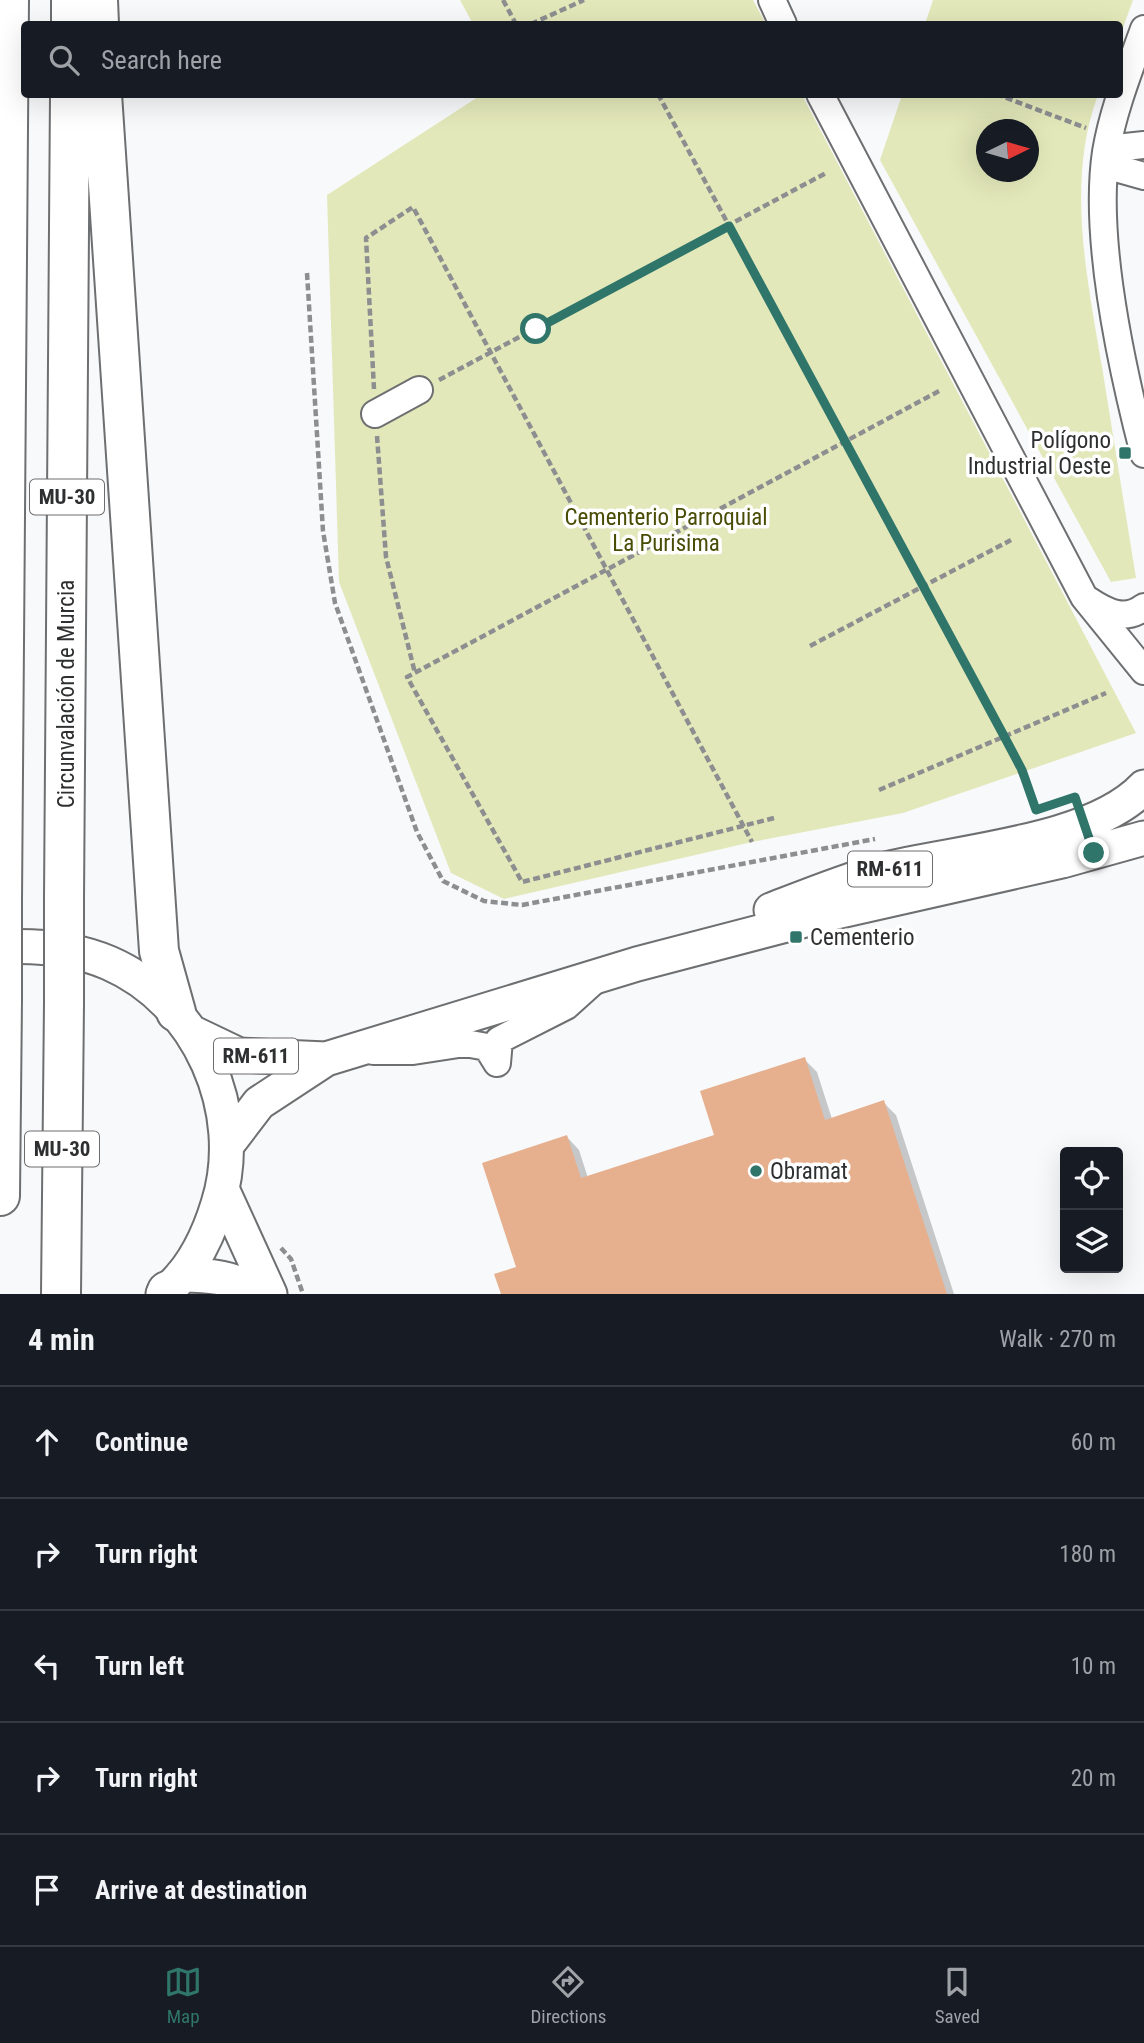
<!DOCTYPE html>
<meta charset="utf-8">
<style>
:root{--surface:#171b24;--page:#242831;--text:#f1f3f6;--muted:#9ea1a6;--line:#363941;--accent:#2f756a}
body{margin:0;font-family:"Roboto Condensed",sans-serif;background:var(--page);color:var(--text)}
.controls{position:absolute;right:21px;bottom:21px;display:grid;overflow:hidden;border-radius:7px;box-shadow:0 7px 28px #0002}
.controls button{width:63px;height:63px;display:grid;place-items:center;padding:0;border:0;border-bottom:2px solid var(--line);background:var(--surface);color:var(--text);font:35px sans-serif}
.compass{position:absolute;left:976px;top:119px;width:63px;height:63px;border-radius:50%;background:var(--surface);box-shadow:0 7px 28px #0002;rotate:85deg}
.stop{position:absolute;width:21px;height:21px;margin:-16px;border:5px solid #2f756a;border-radius:50%;background:#fff}
.stop.end{background:#2f756a;border-color:#fff;box-shadow:0 2px 7px #0008}
.list{margin:0;padding:0;list-style:none}
h2{display:flex;justify-content:space-between;align-items:center;height:91px;margin:0;padding:0 28px;font-size:30px}
h2 small{font-size:23px;font-weight:400;color:var(--muted)}
.list li{display:grid;grid-template-columns:46px 1fr auto;gap:21px;align-items:center;box-sizing:border-box;height:112px;padding:0 28px;border-top:2px solid var(--line)}
.list b{display:block;font-size:26px;white-space:nowrap}
.list em{font-size:23px;font-style:normal;color:var(--muted)}
.icon{flex:none;width:38px;height:38px;fill:none;stroke:currentColor;stroke-width:2;stroke-linecap:round;stroke-linejoin:round}
.map{position:relative;flex:none;width:1144px;height:1294px;overflow:hidden}
.search{position:absolute;background:var(--surface);box-shadow:0 7px 28px #0002;left:21px;right:21px;top:21px;height:77px;display:flex;align-items:center;gap:18px;box-sizing:border-box;padding:0 24px;border-radius:7px;color:var(--muted);font-size:26px}
.sheet{height:651px;background:var(--surface)}
nav{display:flex;justify-content:space-around;align-items:center;box-sizing:border-box;height:98px;border-top:2px solid var(--line);background:var(--surface);font-size:19px;color:var(--muted)}
nav a{display:grid;justify-items:center;gap:4px}
nav .on{color:var(--accent)}
.map>svg:first-child{display:block}
</style>
<div class="map">
<svg width="1144" height="1294" viewBox="0 0 1144 1294">
<rect width="100%" height="100%" fill="#f8f9fb"/>
<path fill="#e3e8ba" fill-rule="evenodd" d="M460 0H753L766 24H473Z
M933 0H1133L1120 36V24H925Z
M481 95H802L1136 733 903 813 752 842 504 899 451 873 339 582 327 195Z
M902 95H1098C1065 183 1088 282 1103 373 1114 441 1125 510 1136 578L1111 582 880 160ZM986 130H1028V172H986Z"/>
<path fill="#0003" d="M804 1059 817 1072 832 1119 883 1102 896 1115 954 1294H503L518 1268 567 1137 579 1150 588 1178 716 1136Z"/>
<path fill="#e6b08e" d="M805 1057 825 1120 884 1100 947 1294H501L494 1274 516 1267 482 1163 567 1135 581 1178 714 1135 700 1091Z"/>
<g fill="none" stroke-linecap="round" stroke-linejoin="round">
<g stroke="#6e6f70" stroke-width="30">
<path id="minor" d="M772 0 783 24
M1144 29C1130 68 1113 110 1106 152 1093 238 1122 369 1144 454
M820 94 1084 597 1144 671
M1107 149 1144 145
M1105 165 1144 176
M375 414 419 390
M1088 600C1106 612 1125 622 1144 607
M373 1051H413L465 1043 487 1047 497 1063
M497 1063 499 1040 566 1006 596 979"/>
</g>
<g stroke="#6e6f70" stroke-width="37">
<path id="major" d="M771 910C807 896 844 881 882 870 956 851 1091 843 1144 787
M0 947C38 945 74 948 109 963 199 1002 247 1112 218 1204 208 1237 191 1272 163 1294
M191 1032 239 1055 326 1059
M227 1145 259 1103 326 1059 637 964 832 913 1062 861 1144 838
M223 1191 270 1294
M182 1275C209 1275 235 1277 257 1294"/>
</g>
<g stroke="#6e6f70" stroke-width="42">
<path id="highway" d="M98 0 99 24
M71 24V0
M102 94 159 951 176 1012
M64 899 70 94
M2 900 9 0
M0 1196 2 999
M61 1294 64 1003
M166 1294 167 1291"/>
</g>
<path stroke="#8d8e90" stroke-width="4.5" stroke-dasharray="7 3.5" stroke-linecap="butt" d="M503 0 516 24
M531 24 584 0
M658 94 1004 736 1037 810
M996 94 1086 128
M307 273 323 531 335 603 417 832 443 881 484 901 522 905 875 839
M439 380 826 173
M374 389 366 238 413 207 752 842
M377 436 386 557 415 673
M810 646 1011 540
M879 790 1106 693
M774 818 522 882 407 677 941 390
M281 1248 291 1259 303 1294"/>
<use href="#minor" stroke="#fff" stroke-width="26"/>
<use href="#major" stroke="#fff" stroke-width="33"/>
<use href="#highway" stroke="#fff" stroke-width="38"/>
<g stroke="#6e6f70" stroke-width="42" stroke-linecap="butt">
<path id="highway-bridge" d="M2 999V900
M64 1003V899"/>
</g>
<use href="#highway-bridge" stroke="#fff" stroke-width="38"/>
</g>
<g fill="none" stroke-linecap="round" stroke-linejoin="round">
<path stroke="#2f756a" stroke-width="9" d="M536 329 729 226 1004 736 1022 770 1036 810 1075 797 1094 853"/>
</g>
<g fill="#2f756a" stroke="#fff" stroke-width="2.5">
<rect x="1118" y="446" width="14" height="14" rx="3.5"/>
<rect x="789" y="930" width="14" height="14" rx="3.5"/>
<circle cx="756" cy="1171" r="7"/>
</g>
<g text-anchor="middle" dominant-baseline="central" stroke-width="7" stroke-linejoin="round" paint-order="stroke">
<g fill="#fff" stroke="#6d6d6e" stroke-width="2">
<rect x="30" y="479.5" width="74" height="35" rx="5"/>
<rect x="848" y="851.5" width="84" height="35" rx="5"/>
<rect x="214" y="1038.5" width="84" height="35" rx="5"/>
<rect x="25" y="1131.5" width="74" height="35" rx="5"/>
</g>
<g font-size="21" font-weight="bold" fill="#2e2f30">
<text x="67" y="497">MU-30</text>
<text x="890" y="869">RM-611</text>
<text x="256" y="1056">RM-611</text>
<text x="62" y="1149">MU-30</text>
</g>
<g font-size="23" fill="#2e2f30" stroke="#fff" text-anchor="start">
<text x="1111" y="440" text-anchor="end">Polígono<tspan x="1111" dy="26">Industrial Oeste</tspan></text>
<text x="810" y="937">Cementerio</text>
<text x="770" y="1171">Obramat</text>
</g>
<g font-size="23" fill="#494c05" stroke="#fff">
<text x="666" y="517">Cementerio Parroquial<tspan x="666" dy="26">La Purisima</tspan></text>
</g>
<g font-size="23" fill="#2e2f30" stroke="#fff">
<text transform="translate(66 694) rotate(-90)">Circunvalación de Murcia</text>
</g>
</g>
</svg>
<div class="controls">
<button><svg class="icon" aria-label="locate" viewBox="0 0 24 24"><circle cx="12" cy="12" r="6"/><path d="M12 2v4M12 18v4M2 12h4M18 12h4"/></svg></button>
<button><svg class="icon" aria-label="layers" viewBox="0 0 24 24"><path d="M12 4l9 5-9 5-9-5zM3 14l9 5 9-5"/></svg></button>
</div>
<svg class="compass" viewBox="-18 -18 36 36"><path d="M0-13l5 13h-10z" fill="#e53935"/><path d="M0 13l5-13h-10z" fill="#9ea1a6"/></svg>
<div class="stop" style="left:536px;top:329px"></div>
<div class="stop end" style="left:1094px;top:853px"></div>
<div class="search"><svg class="icon" aria-label="search" viewBox="0 0 24 24"><circle cx="10" cy="10" r="6"/><path d="M15 15l6 6"/></svg>Search here</div>
</div>
<section class="sheet">
<h2>4 min<small>Walk · 270 m</small></h2>
<ul class="list">
<li><svg class="icon" aria-label="ahead" viewBox="0 0 24 24"><path d="M12 20V5M6 11l6-6 6 6"/></svg><div><b>Continue</b></div><em>60 m</em></li>
<li><svg class="icon" aria-label="right" viewBox="0 0 24 24"><path d="M7 20v-9h11M14 6l5 5-5 5"/></svg><div><b>Turn right</b></div><em>180 m</em></li>
<li><svg class="icon" aria-label="left" viewBox="0 0 24 24"><path d="M17 20v-9H6M10 6l-5 5 5 5"/></svg><div><b>Turn left</b></div><em>10 m</em></li>
<li><svg class="icon" aria-label="right" viewBox="0 0 24 24"><path d="M7 20v-9h11M14 6l5 5-5 5"/></svg><div><b>Turn right</b></div><em>20 m</em></li>
<li><svg class="icon" aria-label="arrive" viewBox="0 0 24 24"><path d="M6 21V4h12l-3 4 3 4H6"/></svg><div><b>Arrive at destination</b></div></li>
</ul>
</section>
<nav>
<a class="on"><svg class="icon" aria-label="map" viewBox="0 0 24 24"><path d="M3 6l6-2 6 2 6-2v14l-6 2-6-2-6 2zM9 4v14M15 6v14"/></svg>Map</a>
<a><svg class="icon" aria-label="directions" viewBox="0 0 24 24"><path d="M12 3l9 9-9 9-9-9zM9 14v-3h6M13 9l2 2-2 2"/></svg>Directions</a>
<a><svg class="icon" aria-label="saved" viewBox="0 0 24 24"><path d="M7 4h10v16l-5-4-5 4z"/></svg>Saved</a>
</nav>
